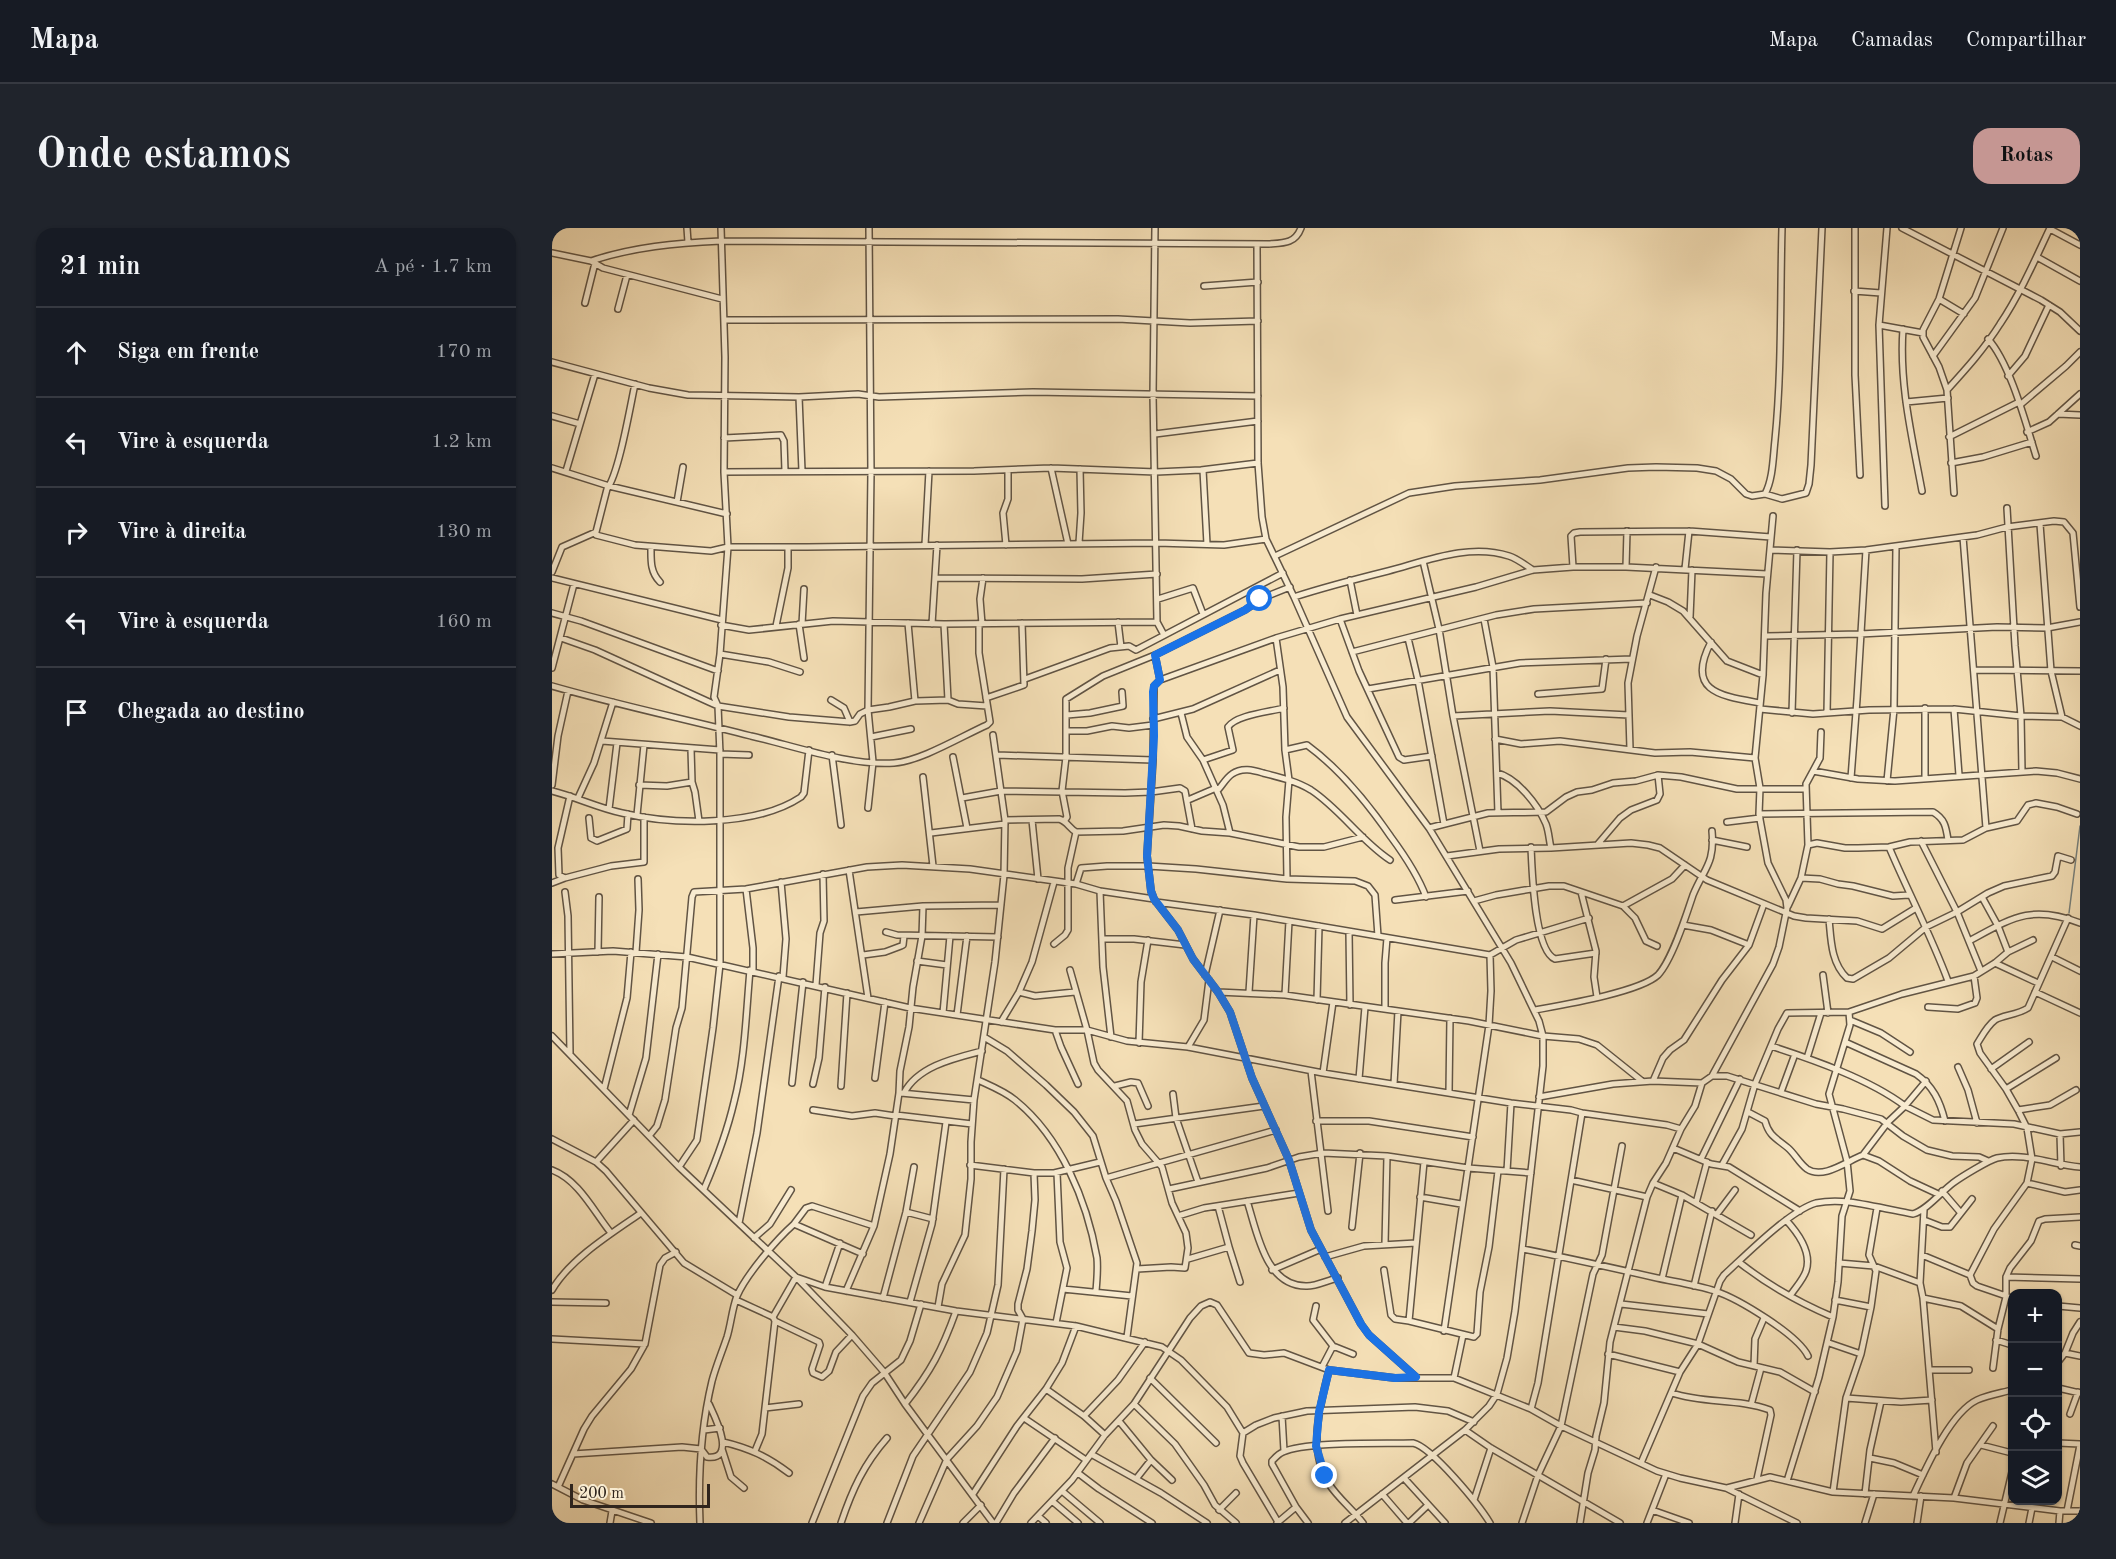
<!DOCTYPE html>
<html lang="pt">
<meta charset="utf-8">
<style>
:root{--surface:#171b24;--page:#20242c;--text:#f1f3f6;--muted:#9ea1a6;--line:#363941;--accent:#c59692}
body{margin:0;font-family:"Old Standard TT",serif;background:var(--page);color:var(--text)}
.controls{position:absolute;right:18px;bottom:18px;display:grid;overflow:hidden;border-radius:12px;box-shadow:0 2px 4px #0004}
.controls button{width:54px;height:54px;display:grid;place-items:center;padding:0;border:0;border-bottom:2px solid var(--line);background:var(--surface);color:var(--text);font:30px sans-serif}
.scale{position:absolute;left:18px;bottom:15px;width:140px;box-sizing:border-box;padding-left:6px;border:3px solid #30251d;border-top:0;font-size:16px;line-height:21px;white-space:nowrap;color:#30251d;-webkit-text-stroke:4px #f8ebd0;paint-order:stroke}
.stop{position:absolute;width:18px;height:18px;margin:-14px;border:4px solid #1a73e8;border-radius:50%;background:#fff}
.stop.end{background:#1a73e8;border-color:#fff;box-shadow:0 2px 6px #0008}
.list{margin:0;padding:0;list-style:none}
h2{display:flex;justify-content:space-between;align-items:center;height:78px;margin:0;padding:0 24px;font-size:26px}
h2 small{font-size:20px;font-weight:400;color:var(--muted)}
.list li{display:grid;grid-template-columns:39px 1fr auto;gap:18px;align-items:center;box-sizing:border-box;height:90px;padding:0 24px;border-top:2px solid var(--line)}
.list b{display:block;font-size:22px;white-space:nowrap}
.list em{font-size:20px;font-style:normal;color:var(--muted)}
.icon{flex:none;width:33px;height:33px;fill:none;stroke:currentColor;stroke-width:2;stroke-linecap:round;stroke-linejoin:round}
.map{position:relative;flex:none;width:1528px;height:1295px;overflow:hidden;border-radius:18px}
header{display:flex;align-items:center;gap:36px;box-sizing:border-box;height:84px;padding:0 30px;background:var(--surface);border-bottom:2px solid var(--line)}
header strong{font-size:28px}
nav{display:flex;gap:33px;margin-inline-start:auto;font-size:21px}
.intro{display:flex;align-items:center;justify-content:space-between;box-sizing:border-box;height:144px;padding:0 36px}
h1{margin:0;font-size:42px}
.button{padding:15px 27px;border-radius:18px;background:var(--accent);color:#111;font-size:21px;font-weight:700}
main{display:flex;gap:36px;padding:0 36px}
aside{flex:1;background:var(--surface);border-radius:18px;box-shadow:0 2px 4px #0004}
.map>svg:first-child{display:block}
</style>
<header>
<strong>Mapa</strong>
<nav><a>Mapa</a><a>Camadas</a><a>Compartilhar</a></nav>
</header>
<div class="intro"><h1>Onde estamos</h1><a class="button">Rotas</a></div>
<main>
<aside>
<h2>21 min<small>A pé · 1.7 km</small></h2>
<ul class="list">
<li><svg class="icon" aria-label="ahead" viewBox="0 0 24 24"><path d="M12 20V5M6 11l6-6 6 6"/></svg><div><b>Siga em frente</b></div><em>170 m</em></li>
<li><svg class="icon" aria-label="left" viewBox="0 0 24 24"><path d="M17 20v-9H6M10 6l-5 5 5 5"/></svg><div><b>Vire à esquerda</b></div><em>1.2 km</em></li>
<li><svg class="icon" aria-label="right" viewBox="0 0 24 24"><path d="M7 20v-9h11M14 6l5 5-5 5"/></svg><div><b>Vire à direita</b></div><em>130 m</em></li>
<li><svg class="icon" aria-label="left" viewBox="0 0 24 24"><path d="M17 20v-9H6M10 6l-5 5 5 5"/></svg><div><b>Vire à esquerda</b></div><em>160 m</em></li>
<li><svg class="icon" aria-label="arrive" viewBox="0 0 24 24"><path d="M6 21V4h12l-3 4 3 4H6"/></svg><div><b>Chegada ao destino</b></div></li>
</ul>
</aside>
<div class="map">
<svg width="1528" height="1295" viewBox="0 0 1528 1295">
<rect width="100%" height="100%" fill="#f5e0b7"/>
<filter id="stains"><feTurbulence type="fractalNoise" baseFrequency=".00333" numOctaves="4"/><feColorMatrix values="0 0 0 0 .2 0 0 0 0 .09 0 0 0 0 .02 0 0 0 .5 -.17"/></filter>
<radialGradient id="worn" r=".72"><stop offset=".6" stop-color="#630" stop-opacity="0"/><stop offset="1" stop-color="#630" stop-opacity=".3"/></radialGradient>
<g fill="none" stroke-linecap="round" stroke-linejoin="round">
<path stroke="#747e7b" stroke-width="1.5" d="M1517 685 1528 598"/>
<g stroke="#615444" stroke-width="8">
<path id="minor" d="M135 0 136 14
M603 0 601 167 605 394
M1303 0V147L1308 247
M1350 0 1489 72 1508 84 1528 103
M1498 1 1528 17
M705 16 706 235 710 289 714 311 742 369 795 489 877 600 959 735 987 793 991 808V838L963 1083 955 1130 945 1166 937 1178 913 1202 793 1295
M0 25 39 33 51 40 170 71
M1485 29 1528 53
M39 33C81 19 124 15 169 13L716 16C731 15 743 16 749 0
M652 58 706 54
M1302 63 1329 65
M1387 71 1412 86
M33 75 43 35
M66 81 75 47
M172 92 566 91 638 95 706 93
M1327 97 1371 105
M1351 101C1347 156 1360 209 1370 263
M1436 111C1458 135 1474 196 1484 228
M1381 128 1423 70 1451 0
M0 134 97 160 136 167 247 169 306 166 327 169 481 164 706 168
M1456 148 1473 128 1497 77
M1395 162 1387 139 1371 109V102L1387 71 1409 0
M247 169 250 243
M1354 174 1396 170
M1468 177 1514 138 1528 124
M1506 186 1528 187
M0 188 28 196
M1475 204 1497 194 1528 166
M603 206 706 193
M1397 209 1467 174
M172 210 229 207 232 213 233 243
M1399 235 1431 229 1480 214
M0 240 57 258 175 286
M499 240 516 316
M651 242 655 316
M14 243 43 146
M172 244 422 243 499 240 604 244 649 242 706 235
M1402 265 1395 162C1414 141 1433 120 1448 96 1468 66 1483 32 1498 0
M1213 266C1221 251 1221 230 1223 212 1230 142 1228 71 1230 0
M125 274 131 239
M1333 278 1327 97 1335 0
M1455 280 1463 418 1469 488 1470 544
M1488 296 1499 443 1510 489
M44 304V307L83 317 159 323 176 319H255L605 315 672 317 714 311
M1411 309 1434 600
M527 315 529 285 528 241
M373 317 377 243
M454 317 451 285 456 271V242
M99 319C99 332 98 344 108 354
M1218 322 1278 324 1314 322 1425 307 1455 299 1502 293 1512 294 1521 305 1528 379
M723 328 857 265 903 258 988 252 1076 240 1104 239 1145 240 1164 243 1179 251 1194 266 1200 268 1213 266 1230 271 1254 265 1257 256 1259 237 1270 0
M871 333 887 401 901 488 928 623
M1021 339 1019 308 1022 305 1028 304 1137 303 1219 309
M1074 339 1075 303
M1133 341 1137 303
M0 344 10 319 44 304 55 261C67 245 78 179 83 156
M0 350 170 392
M383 350 530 351 605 346
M798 352 805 387
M1098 367 1116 374 1131 383 1175 433 1211 447
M742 369C773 359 804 351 836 343 874 333 917 315 957 328 966 331 973 337 981 342
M606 371 641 360 651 386
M0 385 29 393 166 443
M1138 389 1140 342
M788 391 807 443 847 529 852 532 880 528
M932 391 941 439 946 585
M566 394 569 419
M356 395 363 473
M247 396 252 430
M250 396 252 361
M380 396 385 317
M392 396 396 472
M430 396 428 371 431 350
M169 397 197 402 281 393 392 396 605 394 612 407
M224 398 236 340V319
M1214 408 1308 406 1445 399 1495 400 1528 394
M9 410 43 422 157 474 166 478 237 489 298 494 303 493 308 486 316 482 337 479 363 473 396 472 406 476 435 478
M724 410 731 459 733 522 737 552 734 589 735 651
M856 410 866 452 892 596
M1159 414C1133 464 1169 468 1208 475
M800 424 944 387 982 381 1095 375
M168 426 217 434 248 444
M603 427 608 452
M0 440 22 356
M1422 442 1528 443
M473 451 558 420 577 418 584 422 731 345
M0 458C66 477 133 491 199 508 242 518 298 538 342 535 369 533 410 508 435 497L438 494 427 425V396
M816 461 968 435 1080 431
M986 466 1050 461 1054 431
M434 470 472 457 470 395
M279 472 292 480 298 494
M1208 481 1261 486 1317 482 1402 481 1469 488 1510 489 1528 498
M1402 481 1407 547
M629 485 635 509 651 532 671 577 678 605
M1240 485 1245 322
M1275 485 1278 324
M515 487 538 485 571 478 570 464
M901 488 998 483 1077 487
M601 491 641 481 728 442
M515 503H535L560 498 577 500 601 497
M1269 504 1268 530 1254 556 1256 617 1265 615 1293 620H1306L1337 619 1358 614 1411 612 1434 600 1465 593 1476 577 1484 575 1505 579 1525 586
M319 509 359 501
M943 511 969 516 1008 513 1103 525 1138 524 1203 530
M50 513 168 522
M1078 521 1076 455 1085 408 1104 339
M733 522 755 517C789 542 815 574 839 609 853 628 866 647 874 669
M168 526 197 527
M280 527 289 597
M445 527 601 532
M401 529 415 600
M651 532 681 522 676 499C684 487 717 484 732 480
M1261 543 1306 551 1343 553 1484 543 1505 545 1528 551
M945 545C965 550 986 577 994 596 997 604 997 612 999 620
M371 549 381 638
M1299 550 1305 471 1314 322
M1373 551V480
M1335 553 1342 481 1344 319
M140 554 143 564 147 593
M0 557 6 508 16 463
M87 557 115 558 140 554 139 521
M0 563C24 569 46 580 70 585 121 597 204 599 249 569L252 565 257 522
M665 563C670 558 674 550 680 546 690 539 701 542 711 545 727 549 744 553 759 562 788 581 809 613 838 632
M18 568 6 620 7 647 13 650 59 638 92 634V589
M26 570 42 535 61 474
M410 570 449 563 573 565 599 564 628 560 633 563 640 601
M636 572 664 560
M316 580 321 534 316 482 319 244 317 0
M57 581 65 515
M1207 586 1381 584C1393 591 1394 599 1396 612
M85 587 92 517
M37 590 39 610 45 613 75 601 76 586
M453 592 507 591C515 593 517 600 524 604L571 603 612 597 627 598 650 603 678 605 747 619H772L811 609
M480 592 486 651
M513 592 515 589 510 563 514 529V471L551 448 603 427 693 382 713 369 738 359
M1175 594 1208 590
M877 600 936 585 994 584 1014 569 1025 564 1040 562 1061 555 1084 553 1106 547 1129 549 1185 561H1254
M379 605 453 596
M1160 612 1195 619
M1369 613 1405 684 1429 743
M1045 617 1068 590 1079 582 1105 572 1108 566 1106 547
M979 619C980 641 982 722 1003 731L1044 725
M1337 619C1356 664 1379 707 1396 753
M895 628 947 621 999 620 1079 615 1096 617 1108 620 1155 652 1242 688 1254 690 1305 693 1330 701 1364 680
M297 642 316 770
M1249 650 1268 651 1286 656 1301 658 1341 668 1357 667
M229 654 234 711 231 749
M0 655 13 650
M524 656 529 640 555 638H596L644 641 735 651 803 653 816 658 823 667 826 708
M194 661 201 720V743
M548 663 551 739 559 809
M13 664 16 688 18 826
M1029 664 1044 723 1042 749 1045 769
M1430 669 1446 698 1456 724
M843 672 916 663
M922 673 944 667 997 658H1012L1071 678 1083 690 1094 713 1105 718
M604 674 702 687 938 727 964 712 1037 690
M1071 678 1120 651 1133 637
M1236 678 1249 650 1256 617
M304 684 371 678 449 677
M1277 691C1279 712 1279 735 1295 750L1301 751 1337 730 1374 699 1405 684 1436 665 1452 658 1500 648 1503 644 1506 628 1519 632
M1131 697 1159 702 1197 717
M334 704 345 707 446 709
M797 704 798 777
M551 711H582L633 717
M1417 713C1460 690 1479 676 1528 695
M502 716 513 707 516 702V640L524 604
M46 724 47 669
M84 724 87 682 86 651
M0 726 61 723 135 729 358 780 503 802H535L575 813 636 819 771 845 959 875 1019 882 1030 885 1115 897 1129 901
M311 727 333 724 349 718 351 717 352 708
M1500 729 1528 743
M365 733 395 737
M1443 735 1486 755
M518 742 535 802 542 835 546 842 575 873 583 902 590 916 610 939 620 975 634 1005 636 1020 633 1040 619 1039 585 1041
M653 747 668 682
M1271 747 1276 785
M264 757 268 705 272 693 271 646
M467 764 483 768 523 764
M666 764 733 767 917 793 991 808 1027 811 1045 817 1090 853
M697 764 702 687
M1483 764 1528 785
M733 767 737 693
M765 772 767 698
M1376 779 1406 781 1423 775 1425 770 1422 748
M833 781V735L835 710
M983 782C1010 777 1088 764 1106 747 1120 732 1134 688 1141 667 1152 640 1163 636 1160 603
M391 785 398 708
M405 787 415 708
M1298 792 1329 805 1358 824
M449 794 467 764 480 734 502 654
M503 802 509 819 526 856
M0 808 127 939 244 1049 300 1107 332 1144 353 1176 441 1295
M432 809 455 823 494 857 522 884 541 908 554 950 564 973 585 1035 575 1109
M1293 814 1364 846C1381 858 1388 873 1393 893
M587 815 589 754 596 712
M1219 818C1262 832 1317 851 1353 878L1374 853
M636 819 652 792 657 752
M1255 830 1269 785
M1406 839 1416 862 1425 895
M1439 841 1477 814
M759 843 776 983
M771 845 781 774
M1160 848 1221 736 1227 719 1235 680 1234 672 1216 635 1207 586 1208 560 1203 530 1211 447 1214 365 1221 288
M323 850 333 774
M807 851 813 779
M426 852C439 858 452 863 463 872 509 909 535 973 545 1030 546 1041 545 1052 544 1063
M1101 853 1111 830 1118 822 1132 812 1170 752 1197 717 1212 676
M240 855 251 754
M261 856 267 830 273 759
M842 856 846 783
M289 858 295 765
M563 858 579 854 586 855 596 878
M52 861 75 770 79 724
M1454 861 1504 830
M897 864 898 790
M1229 864 1243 826
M349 865 422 872
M352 865C366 838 403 830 430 823
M621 866 624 890 646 954
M987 869 1061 856 1101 853 1150 855 1160 848H1175L1264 876 1291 881 1329 891 1351 908 1375 922 1400 928 1427 929 1436 933
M261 882 300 888 323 885 343 888
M1466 882 1498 877 1524 862
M1196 884 1213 893C1217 908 1224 910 1236 920 1243 926 1247 935 1255 941 1271 952 1295 933 1311 927L1327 933 1358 953 1386 966
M77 887 94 830 106 726
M344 887 420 896
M764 893H817L921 909
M582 896 712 878
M1508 906 1509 938
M97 908 105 898 113 872 124 800 130 780 140 669 142 664 194 661 315 639 350 637 418 641 524 656 548 663 602 671
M0 911 44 934 54 943 132 1035 185 1067
M1121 920 1159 936 1177 939 1248 983
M1311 927 1336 894 1353 878 1381 892 1462 896 1508 906 1528 904
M1149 931 1188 851
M44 934 82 892
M872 934 857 1093 922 1109 925 1106 928 1064 937 1019 946 943
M418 937 482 945H502L548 934
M1170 937 1190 901 1203 856 1226 801 1235 785 1297 784 1350 766 1422 748 1443 735 1456 724 1481 712
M127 939 145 912 161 800 168 736V526L166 478 162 469 168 426 176 319 172 244 173 129 169 0
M0 942C27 952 42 984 59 1005
M955 943 959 875
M554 950 724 902
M1019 952 1095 969
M1101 955 1130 967 1199 1007
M1475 955 1513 964 1528 962
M152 961C164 933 175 904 182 874 193 832 194 786 198 742
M617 961 715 940 747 929 771 925 835 928 916 940 979 945
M1390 963 1408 984
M868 969 909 976
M695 973C705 1003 713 1059 755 1058 765 1058 776 1052 786 1050
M1144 975 1155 934
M1372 982 1368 1055 1371 1070 1384 1224
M354 984 381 991
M1165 986 1183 962
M626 988 652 980 747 965
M1234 992C1246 1005 1260 1025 1254 1043 1251 1052 1243 1060 1238 1068
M1372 992 1390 999H1398L1420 971
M187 995 205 905 227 748
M242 996 254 980 260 978 322 998
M800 999 808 925
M202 1010 218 996 239 962
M833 1016 835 928
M1523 1017 1528 1018
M677 1019 688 1054
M971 1021C1016 1030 1061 1040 1105 1050 1124 1054 1145 1057 1163 1063 1187 1071 1246 1107 1256 1128
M1370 1027 1418 1047 1442 1001 1475 955 1480 931 1475 900 1466 882 1454 861 1428 825 1425 816C1430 808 1435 798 1443 792 1451 787 1465 787 1476 780L1516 690
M773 1029 812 1018 864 1015
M636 1031 677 1019 666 978
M1188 1035C1216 1057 1248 1075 1281 1089
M1287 1035 1322 1038 1368 1055
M720 1042 769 1021
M832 1042 839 1087 843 1091 857 1093
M1418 1047 1421 1055 1425 1058 1460 1070
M1454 1049 1528 1051
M1110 1051 1130 967
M1142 1058 1160 983
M273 1059 288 1015
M511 1061 580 1068
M0 1062C18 1031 60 1005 89 985
M294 1063 322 998 338 926 347 865 348 843 357 799 361 759 370 708 371 678
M331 1070 354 984 362 939
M1371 1070 1409 1078 1446 1101
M184 1072 221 1089
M1283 1072 1319 1079
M0 1074 54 1075
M358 1074 380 996 394 894
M1069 1076 1156 1086
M764 1078 761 1092 781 1118 770 1139
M1506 1078 1528 1080
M386 1079 390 1056 413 1007 419 951V914L422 872 443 734 452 647 453 592 441 507
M223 1093 267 1114 268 1117 260 1141 261 1145 270 1149 277 1143 284 1124 300 1107
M504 1095 515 1040 508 1014 505 945
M1062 1099 1093 1103 1146 1116 1186 1134 1228 1144 1263 1164
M892 1103 937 797 939 763 938 727
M0 1111 93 1116
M1444 1112 1460 1117
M1277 1115 1309 1126
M781 1118 801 1126
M1513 1125 1521 1105 1528 1094
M1056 1126 1128 1144
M1506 1134 1513 1125 1528 1128
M1202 1138 1203 1111 1212 1090
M1441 1140 1446 1101 1454 1069V1049L1458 1040 1479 1013 1487 993 1493 991 1528 989
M777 1142C768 1179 755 1221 777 1256 786 1270 801 1282 811 1295
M1378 1142H1417
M864 1149 817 1107 809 1096 759 1002 737 932 700 850 678 784 666 764 641 731 626 702 602 671 599 663 595 628 601 532 602 458 608 452 724 410 788 391 924 359 981 342 1021 339H1074L1215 346
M598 1150 664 1215
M902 1150 911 1107
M1506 1160 1528 1165
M494 1161 532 1188 553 1207
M1120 1165C1152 1176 1186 1170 1218 1182L1219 1187 1205 1251
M1294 1170 1349 1174 1380 1172
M353 1176C379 1143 390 1122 404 1083
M582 1176 623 1216 652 1257 663 1277 684 1295
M1199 1177 1209 1140
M213 1180 247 1176
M979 1181 986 1155 1030 885
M1518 1186 1526 1164
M532 1188 566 1152 593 1114
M730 1188 732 1223
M472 1190 534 1232
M567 1193 599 1232 620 1252
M152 1202 168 1200
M913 1202 939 1220 1068 1295
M691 1205 704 1197 722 1190 755 1183 863 1179 896 1183 922 1194
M171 1214C197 1220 216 1229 237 1245
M1506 1215 1528 1216
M1429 1217 1460 1225
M170 1221 179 1249 192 1260
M203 1223 210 1206 223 1093 221 1089 244 1049 273 1059 404 1083 524 1098 610 1119 629 1132 675 1179 691 1205 688 1228 691 1235 726 1294
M21 1226 130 1219 149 1221 155 1229C186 1233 162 1187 157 1176
M539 1226 609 1265 655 1295
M1318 1230 1342 1235 1371 1247
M1089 1235 1128 1144 1146 1116 1168 1053 1172 1047C1194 1027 1237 983 1264 975 1274 973 1287 973 1297 974 1318 977 1340 982 1361 986 1375 982 1389 964 1401 955 1409 949 1437 932 1445 930 1472 924 1502 937 1528 939
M526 1245 547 1261 600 1295
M852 1250 893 1295
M584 1251 599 1232
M1235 1253 1267 1149 1281 1089 1286 1054 1290 988 1298 963 1295 933 1277 866 1298 797 1297 784
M0 1256 31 1272 99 1295
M6 1259 32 1201 40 1188 79 1141 93 1116 108 1037 113 1030 124 1024
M1175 1260 1218 1249 1281 1264 1402 1270 1508 1283H1528
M510 1263 548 1295
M1281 1264 1294 1170 1309 1126 1319 1079 1324 1043 1317 1027 1325 980
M421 1266 465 1198 494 1161 510 1135 524 1098
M830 1266 855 1295
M1313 1266 1318 1222 1329 1173
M1361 1268C1374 1240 1398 1185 1425 1172 1436 1167 1449 1165 1460 1162
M1402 1270 1415 1235 1441 1198
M922 1272 939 1220
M500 1273 526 1295
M667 1282 684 1265
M1100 1282 1137 1295
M1515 1283 1528 1217
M486 1288 494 1295
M58 1295 60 1283
M148 1295C146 1247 149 1199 160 1153 164 1138 170 1124 175 1109 179 1096 180 1081 185 1068 194 1047 224 1012 242 996L311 1026
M260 1295 311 1168 320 1155 349 1132 358 1113 369 1076
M289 1295C300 1262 312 1236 335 1210
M335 1295 361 1228 418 1144 435 1105 446 1057 452 941
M367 1295 395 1231 425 1198 445 1169 465 1123 471 1091 466 1082V1076L475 1041 480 1003 483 972 482 945
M411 1295 429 1277
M444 1295 462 1265 503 1210
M479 1295 520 1252 553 1207 582 1176 638 1090 649 1078 658 1074 665 1077 697 1125 712 1127 732 1125 777 1142 843 1150H902L979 1181 1009 1198 1105 1243 1128 1250 1174 1260 1245 1295
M725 1295 744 1279
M756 1295 744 1279 720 1236V1233C723 1230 726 1226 731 1224 754 1213 832 1216 861 1215 880 1219 927 1277 938 1295
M857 1295 876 1277
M970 1295 986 1247 1009 1198 1041 1046 1050 1027 1070 918
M1028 1295 1036 1245 1043 1222 1044 1208 1052 1175 1058 1114 1095 969 1101 955 1114 935 1129 901 1143 878 1150 855
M1095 1295 1114 1246
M1183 1295 1187 1266
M1313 1295 1322 1266
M1365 1295 1369 1268
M1448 1295 1460 1244
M1477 1295 1480 1280
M1507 1295 1508 1283"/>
</g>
<use href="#minor" stroke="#f8ebd0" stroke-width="5"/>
</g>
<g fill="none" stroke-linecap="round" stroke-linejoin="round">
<path stroke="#1a73e8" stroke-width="8" d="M708 371 693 382 603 427 608 452 602 458 601 464 602 508 595 628 599 663 602 671 626 702 641 731 666 764 678 784 700 850 737 932 759 1002 809 1096 817 1107 864 1149 843 1150 777 1142 767 1184 764 1218 773 1248"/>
</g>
<rect width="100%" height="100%" filter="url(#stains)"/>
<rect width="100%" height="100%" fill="url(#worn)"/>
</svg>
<div class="controls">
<button>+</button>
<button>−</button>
<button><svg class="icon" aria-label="locate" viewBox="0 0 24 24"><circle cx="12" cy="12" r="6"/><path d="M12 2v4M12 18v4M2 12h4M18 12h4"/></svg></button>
<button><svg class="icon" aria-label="layers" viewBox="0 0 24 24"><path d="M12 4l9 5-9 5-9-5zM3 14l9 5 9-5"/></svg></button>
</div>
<div class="scale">200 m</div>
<div class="stop" style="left:708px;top:371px"></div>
<div class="stop end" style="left:773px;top:1248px"></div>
</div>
</main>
